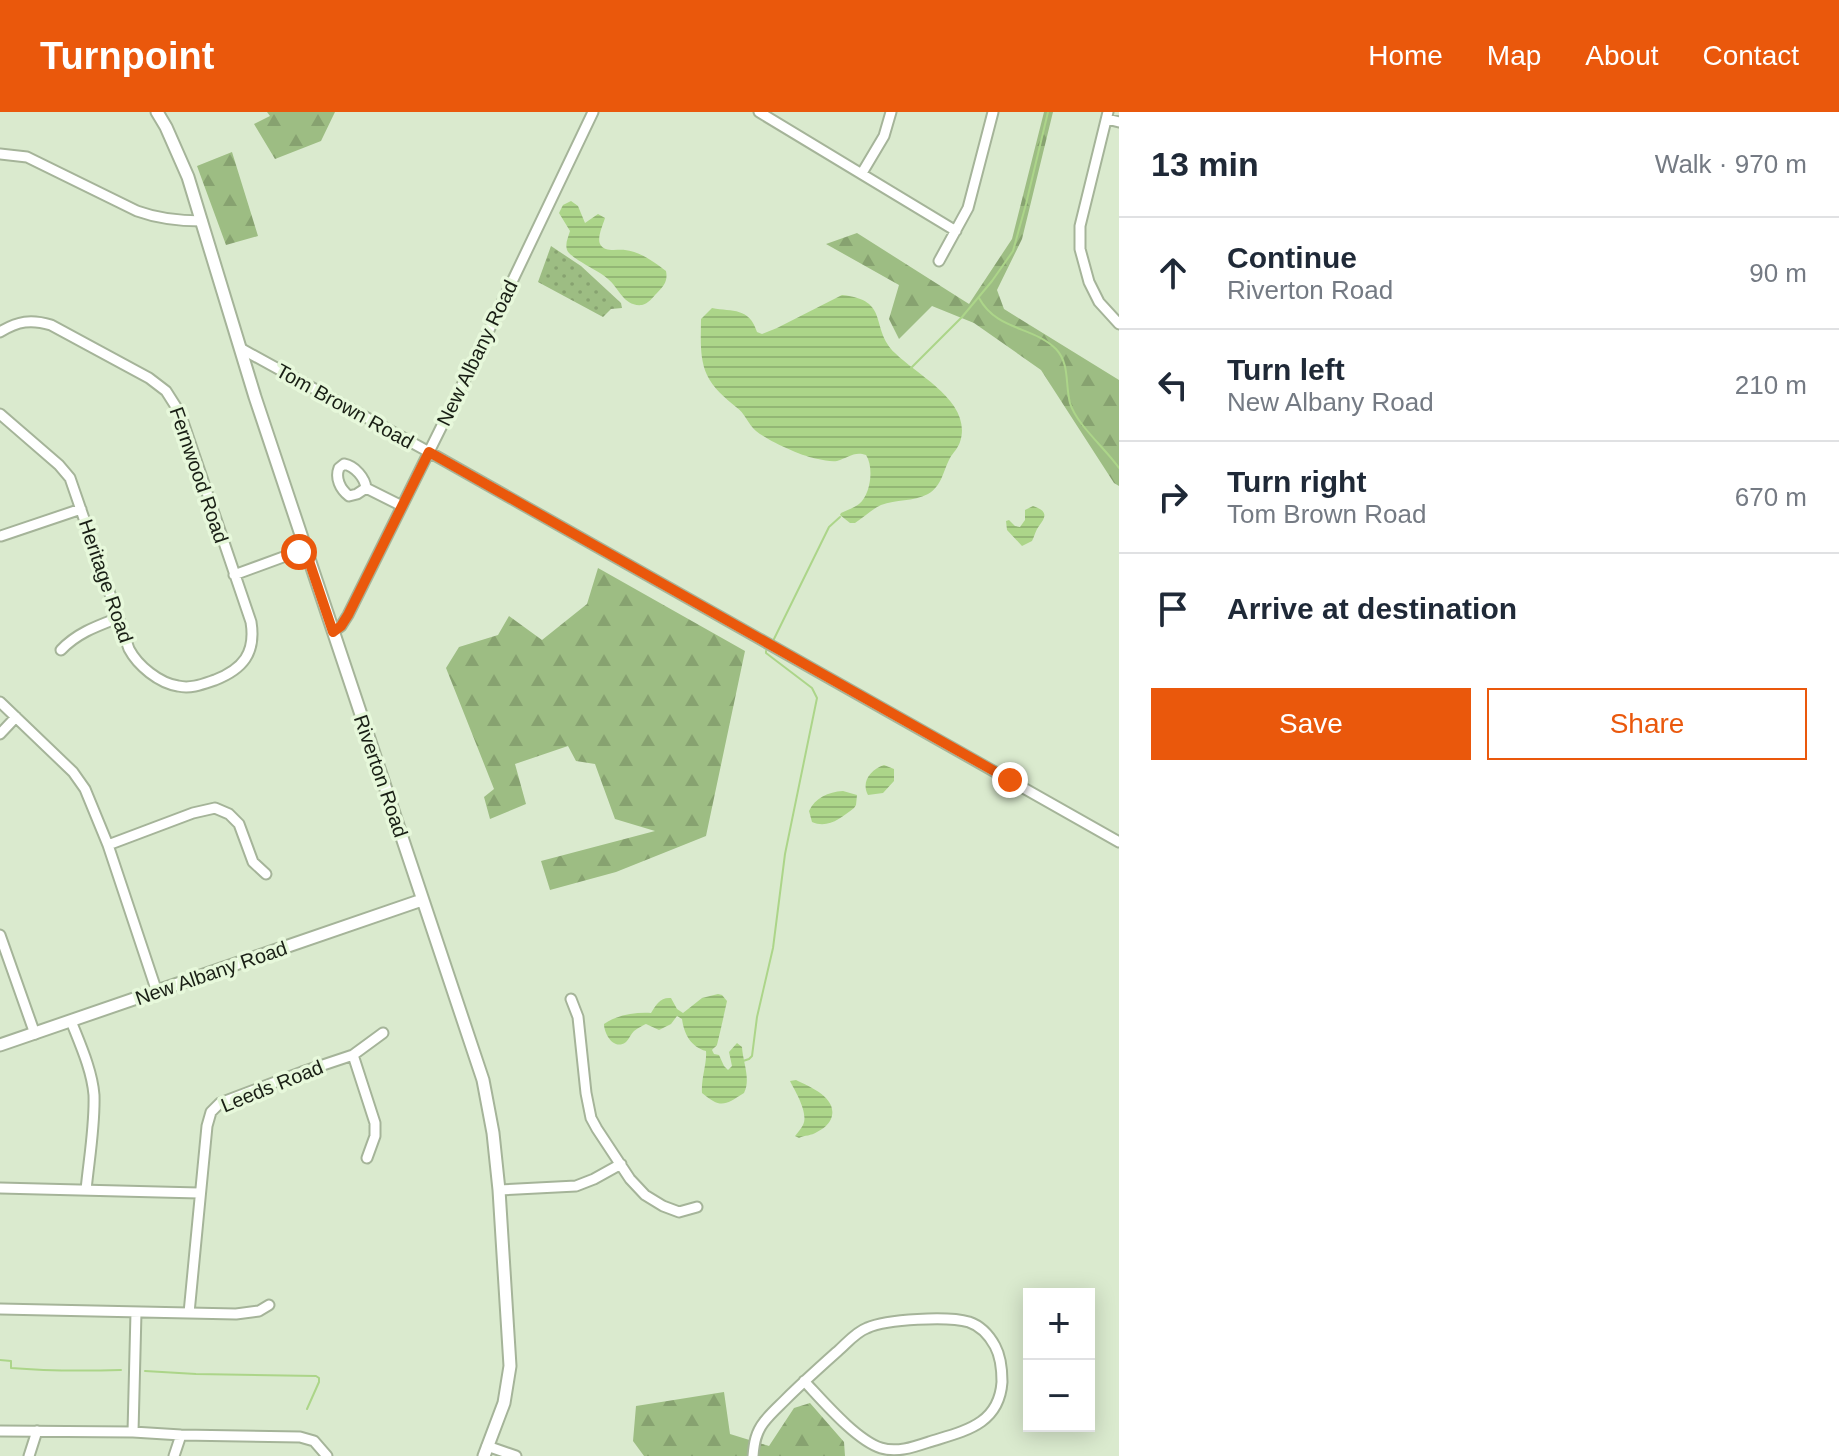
<!DOCTYPE html>
<meta charset="utf-8">
<style>
:root{--surface:#fff;--page:#f6f6f7;--text:#1f2937;--muted:#747a83;--line:#e0e1e3;--accent:#ea580c}
body{margin:0;font-family:Helvetica,sans-serif;background:var(--page);color:var(--text)}
.controls{position:absolute;right:24px;bottom:24px;display:grid;overflow:hidden;border-radius:0px;box-shadow:0 4px 20px #0003}
.controls button{width:72px;height:72px;display:grid;place-items:center;padding:0;border:0;border-bottom:2px solid var(--line);background:var(--surface);color:var(--text);font:40px sans-serif}
.stop{position:absolute;width:24px;height:24px;margin:-18px;border:6px solid #ea580c;border-radius:50%;background:#fff}
.stop.end{background:#ea580c;border-color:#fff;box-shadow:0 2px 8px #0008}
.list{margin:0;padding:0;list-style:none}
h2{display:flex;justify-content:space-between;align-items:center;height:104px;margin:0;padding:0 32px;font-size:34px}
h2 small{font-size:26px;font-weight:400;color:var(--muted)}
.list li{display:grid;grid-template-columns:52px 1fr auto;gap:24px;align-items:center;box-sizing:border-box;height:112px;padding:0 32px;border-top:2px solid var(--line)}
.list b{display:block;font-size:30px;white-space:nowrap}
.list p{margin:0;font-size:26px;white-space:nowrap;color:var(--muted)}
.list em{font-size:26px;font-style:normal;color:var(--muted)}
.actions{display:flex;gap:16px;padding:24px 32px}
.actions a{flex:1;padding:18px 0;border:2px solid var(--accent);border-radius:0px;text-align:center;font-size:28px;color:var(--accent)}
.actions .main{background:var(--accent);color:#fff}
.icon{flex:none;width:44px;height:44px;fill:none;stroke:currentColor;stroke-width:2;stroke-linecap:round;stroke-linejoin:round}
.map{position:relative;flex:none;width:1119px;height:1344px;overflow:hidden}
header{display:flex;align-items:center;gap:48px;box-sizing:border-box;height:112px;padding:0 40px;background:var(--accent);color:#fff}
header strong{font-size:38px}
nav{display:flex;gap:44px;margin-inline-start:auto;font-size:28px}
main{display:flex}
aside{flex:1;background:var(--surface)}
.map>svg:first-child{display:block}
</style>
<header>
<strong>Turnpoint</strong>
<nav><a>Home</a><a>Map</a><a>About</a><a>Contact</a></nav>
</header>
<main>
<div class="map">
<svg width="1119" height="1344" viewBox="0 0 1119 1344">
<defs>
<pattern id="grass-dots" width="8" height="8" patternUnits="userSpaceOnUse" patternTransform="scale(2)"><rect width="8" height="8" fill="#9dbd83"/><path d="M2 2h.1M6 6h.1" fill="none" stroke="#87a270" stroke-width="1.8" stroke-linecap="round"/></pattern>
<pattern id="forest-firs" width="22" height="20" patternUnits="userSpaceOnUse" patternTransform="scale(2)"><rect width="22" height="20" fill="#9dbd83"/><path d="M5 1l3.5 6h-7zM16 11l3.5 6h-7z" fill="#87a270"/></pattern>
<pattern id="water-rules" width="6" height="5" patternUnits="userSpaceOnUse" patternTransform="scale(2)"><rect width="6" height="5" fill="#acd589"/><path d="M0 2.5h6" fill="none" stroke="#93b675"/></pattern>
</defs>
<rect width="100%" height="100%" fill="#daeace"/>
<path fill="url(#grass-dots)" d="M551 134 581 154 621 191 622 196 611 197 603 205 538 170Z"/>
<path fill="url(#forest-firs)" d="M267 0H335L321 29 275 47 254 12 270 4Z
M1044 0H1053L1022 127 997 178 1004 197 1119 268V374L1114 371 1041 258 974 211 932 194 899 227 889 207 899 173 826 132 857 121 969 192 1012 127Z
M232 40 258 124 226 133 197 54Z
M598 456 745 539 706 724 616 760 550 778 541 749 655 719 615 707 595 652 576 649 568 634 515 652 526 692 490 707 484 685 494 677 446 556 459 535 498 523 509 504 542 528 587 492Z
M724 1280 730 1322 769 1334 794 1296 810 1291 844 1330 845 1344H644L633 1329 636 1294Z"/>
<path fill="url(#water-rules)" d="M571 89 578 94 585 111 598 102 605 106C603 113 597 125 600 132 605 141 617 137 625 138 639 139 656 151 666 159 668 169 664 174 657 181 653 185 648 192 642 193 624 195 619 176 608 167 600 159 571 147 567 138 565 131 568 126 570 119L559 101 563 93Z
M842 183C891 188 869 216 895 241 918 264 973 290 960 330 958 336 953 341 950 346 943 359 942 374 928 382 913 390 896 387 881 393 872 397 863 406 855 411H850L840 403 841 401C847 398 854 396 859 392 871 382 874 355 866 343 854 339 848 346 837 349 831 350 824 348 818 347 803 345 768 329 756 319 748 312 745 301 736 295 725 286 713 276 707 263 699 246 701 225 701 207L712 196C733 200 749 195 757 220L762 222 777 216Z
M1033 394C1051 400 1044 407 1037 417 1035 421 1034 425 1032 429L1022 434 1007 418 1006 409 1009 408 1015 414 1020 415 1025 408V398Z
M884 653 894 657V669L883 681 868 683C861 670 870 658 884 653Z
M843 679 857 683 856 693 854 696C841 706 828 717 812 710L809 699C815 686 828 680 843 679Z
M718 882 722 883 727 889C726 894 718 930 717 933 716 935 713 936 712 938L714 942 719 943 724 954 728 958 732 954 729 940 737 931 742 935C743 951 751 967 744 981 725 993 721 997 702 981 701 966 707 952 706 939 691 935 684 922 682 907L677 904 671 912 659 918 646 912C645 912 635 918 634 919 631 922 629 927 626 930 614 939 604 922 604 912 617 903 635 900 651 901 656 893 660 885 671 886L677 897 683 901 702 886Z
M796 968C810 975 839 986 831 1007 828 1013 823 1017 817 1020 811 1024 805 1023 799 1026L795 1024C798 1020 801 1017 803 1013 809 1001 795 979 790 969Z"/>
<g fill="none" stroke-linecap="round" stroke-linejoin="round">
<path stroke="#acd589" stroke-width="2" d="M979 186C997 219 1033 214 1056 237 1070 252 1065 272 1070 291 1076 312 1106 337 1119 356
M911 256 962 205 992 169 1013 139 1026 92 1048 0
M773 529 829 415 840 405
M743 949 749 947 752 944 757 905 773 836 785 742 817 586 812 576 766 541V539
M0 1248 11 1249V1256C46 1259 84 1259 121 1258
M145 1259 196 1262 316 1264 319 1266V1270L307 1297"/>
<g stroke="#a5b499" stroke-width="13">
<path id="minor" d="M759 0 956 119
M1108 0 1080 114V137L1089 170 1099 190 1119 212
M1107 7 1119 10
M0 42 27 45 137 99C159 107 179 109 202 109
M862 61 884 24 891 0
M939 149 968 96 993 0
M0 220C18 209 31 207 51 213L149 266 166 279 180 301 251 510C256 541 243 557 215 568 203 572 191 577 178 574 159 571 138 554 129 537L70 366 59 353 0 302
M240 236 429 340 1119 730
M366 376C365 366 355 354 344 352L339 356C335 366 340 377 349 384L357 382 366 376 402 394
M1 424 81 397
M234 463 305 437
M333 520 341 514 348 503 478 241 593 0
M61 538C77 521 97 514 118 506
M0 590 73 660 85 677 108 733 157 880
M0 622 16 605
M108 733 193 701 215 696 229 702 239 712 253 750 266 762
M0 823 35 922
M571 887 578 905 586 981 591 1006 597 1017 630 1067 645 1083 663 1094 679 1100 697 1095
M71 909C80 932 92 958 94 983 95 1014 89 1047 86 1078
M353 943 375 1011V1024L367 1046
M0 1076 199 1081
M499 1078 576 1074 594 1067 621 1052
M0 1197 236 1202 259 1199 269 1193
M189 1201 207 1014 211 1000 220 991 302 960 353 943 383 921
M0 1319 133 1320 181 1323 300 1325 314 1329 327 1344
M133 1320 136 1200
M487 1334 516 1344
M29 1344 37 1319
M174 1344 181 1323
M753 1344C754 1331 756 1320 764 1310 770 1302 778 1295 785 1288 802 1271 820 1255 839 1238 847 1231 856 1220 867 1216 887 1207 948 1204 969 1210 981 1214 989 1223 995 1234 1001 1245 1002 1258 1002 1270 999 1313 964 1319 929 1330 914 1335 897 1341 881 1336 856 1328 823 1289 804 1269"/>
</g>
<g stroke="#a5b499" stroke-width="15">
<path id="major" d="M157 0 166 15 188 65 255 285 483 968 493 1021 499 1078 510 1254 504 1291 484 1344
M0 933 422 788"/>
</g>
<use href="#minor" stroke="#fff" stroke-width="9"/>
<use href="#major" stroke="#fff" stroke-width="11"/>
</g>
<g fill="none" stroke-linecap="round" stroke-linejoin="round">
<path stroke="#ea580c" stroke-width="10" d="M299 440 305 437 333 520 341 514 348 503 429 340 1010 668"/>
</g>
<g text-anchor="middle" dominant-baseline="central" stroke-width="7" stroke-linejoin="round" paint-order="stroke">
<g font-size="20" fill="#191f15" stroke="#e7f8db">
<text transform="translate(477 241) rotate(-64)">New Albany Road</text>
<text transform="translate(345 294) rotate(29)">Tom Brown Road</text>
<text transform="translate(199 363) rotate(71)">Fernwood Road</text>
<text transform="translate(106 469) rotate(71)">Heritage Road</text>
<text transform="translate(381 664) rotate(71)">Riverton Road</text>
<text transform="translate(211 861) rotate(-19)">New Albany Road</text>
<text transform="translate(272 974) rotate(-22)">Leeds Road</text>
</g>
</g>
</svg>
<div class="controls">
<button>+</button>
<button>−</button>
</div>
<div class="stop" style="left:299px;top:440px"></div>
<div class="stop end" style="left:1010px;top:668px"></div>
</div>
<aside>
<h2>13 min<small>Walk · 970 m</small></h2>
<ul class="list">
<li><svg class="icon" aria-label="ahead" viewBox="0 0 24 24"><path d="M12 20V5M6 11l6-6 6 6"/></svg><div><b>Continue</b><p>Riverton Road</p></div><em>90 m</em></li>
<li><svg class="icon" aria-label="left" viewBox="0 0 24 24"><path d="M17 20v-9H6M10 6l-5 5 5 5"/></svg><div><b>Turn left</b><p>New Albany Road</p></div><em>210 m</em></li>
<li><svg class="icon" aria-label="right" viewBox="0 0 24 24"><path d="M7 20v-9h11M14 6l5 5-5 5"/></svg><div><b>Turn right</b><p>Tom Brown Road</p></div><em>670 m</em></li>
<li><svg class="icon" aria-label="arrive" viewBox="0 0 24 24"><path d="M6 21V4h12l-3 4 3 4H6"/></svg><div><b>Arrive at destination</b></div></li>
</ul>
<div class="actions"><a class="main">Save</a><a>Share</a></div>
</aside>
</main>
